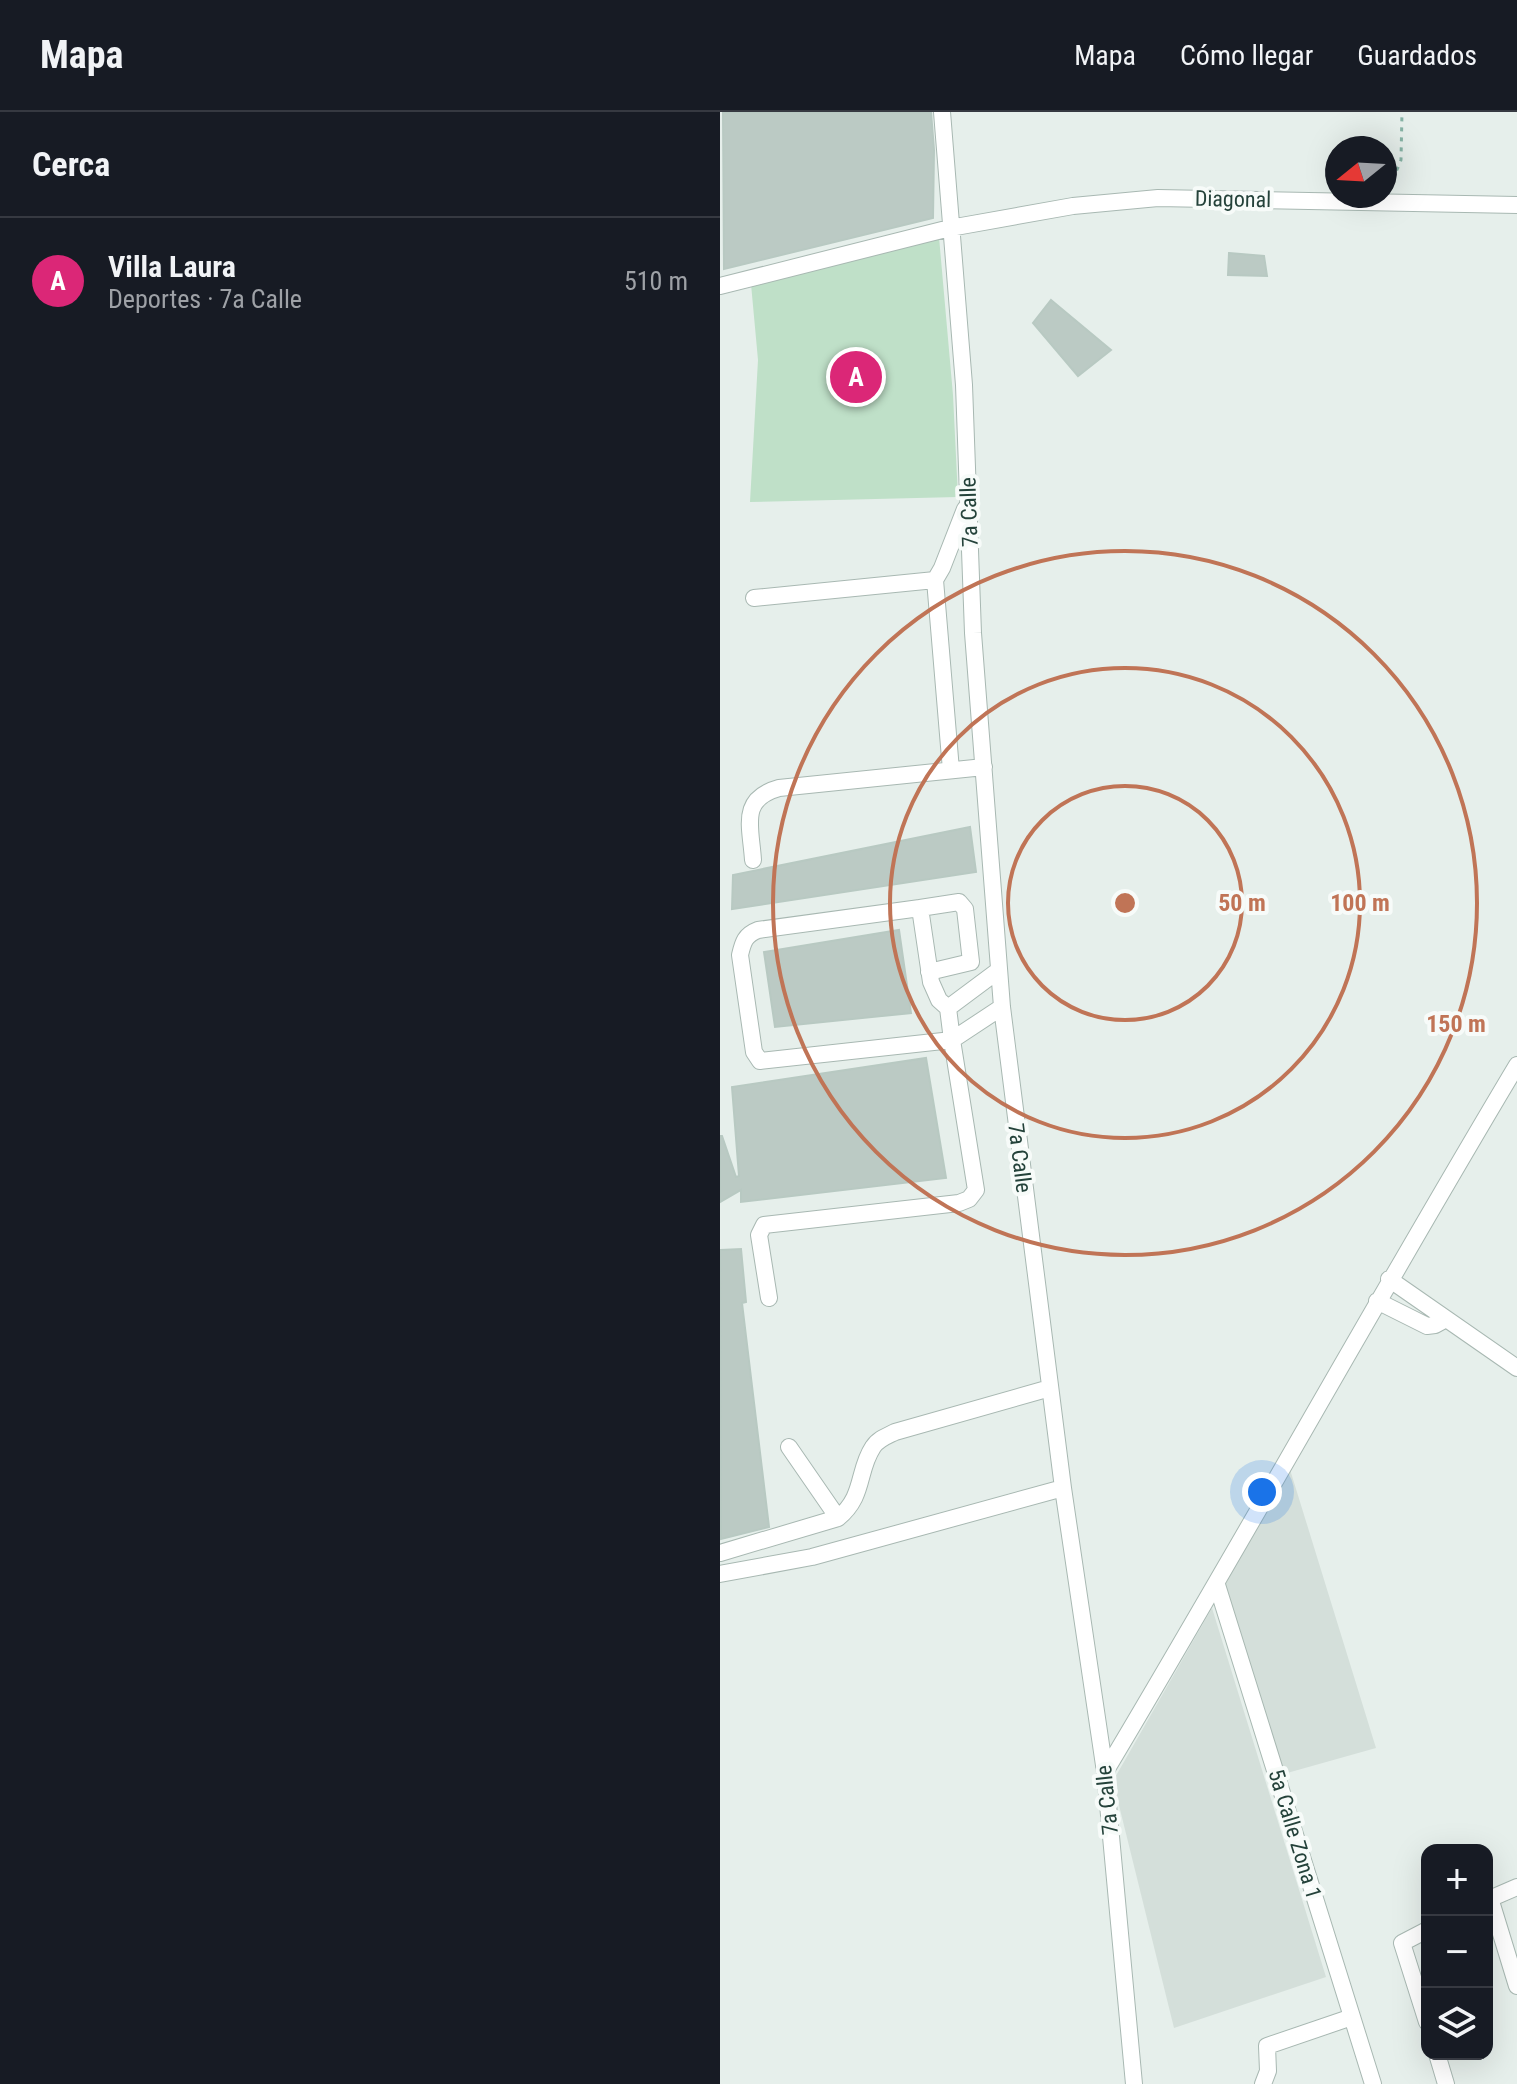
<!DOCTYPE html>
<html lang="es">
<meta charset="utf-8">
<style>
:root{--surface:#171b24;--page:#242831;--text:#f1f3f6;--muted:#9ea1a6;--line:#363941;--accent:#db2777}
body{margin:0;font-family:"Roboto Condensed",sans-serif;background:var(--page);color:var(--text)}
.controls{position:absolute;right:24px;bottom:24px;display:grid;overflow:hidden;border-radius:16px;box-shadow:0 8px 32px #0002}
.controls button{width:72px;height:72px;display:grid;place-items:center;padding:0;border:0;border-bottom:2px solid var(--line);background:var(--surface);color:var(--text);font:40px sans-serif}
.compass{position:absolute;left:605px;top:24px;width:72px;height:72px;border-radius:50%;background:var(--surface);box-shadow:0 8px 32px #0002;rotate:252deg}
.you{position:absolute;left:542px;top:1380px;width:28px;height:28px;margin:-20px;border:6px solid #fff;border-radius:50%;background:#1a73e8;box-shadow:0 0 0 12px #1a73e833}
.badge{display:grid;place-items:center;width:52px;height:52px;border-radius:50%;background:var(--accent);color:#fff;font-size:26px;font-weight:700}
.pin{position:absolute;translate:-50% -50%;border:4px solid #fff;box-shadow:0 2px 8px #0006}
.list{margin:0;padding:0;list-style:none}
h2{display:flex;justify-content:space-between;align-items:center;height:104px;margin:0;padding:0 32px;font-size:34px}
h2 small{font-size:26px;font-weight:400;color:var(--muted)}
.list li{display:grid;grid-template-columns:52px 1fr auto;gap:24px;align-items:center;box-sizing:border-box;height:128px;padding:0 32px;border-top:2px solid var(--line)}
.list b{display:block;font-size:30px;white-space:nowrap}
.list p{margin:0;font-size:26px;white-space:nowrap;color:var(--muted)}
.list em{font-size:26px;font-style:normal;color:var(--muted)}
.icon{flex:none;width:44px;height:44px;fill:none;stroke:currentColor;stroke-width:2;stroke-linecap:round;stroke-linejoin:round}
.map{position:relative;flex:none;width:797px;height:1972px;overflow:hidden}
header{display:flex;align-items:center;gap:48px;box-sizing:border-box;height:112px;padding:0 40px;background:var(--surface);border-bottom:2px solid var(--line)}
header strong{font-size:38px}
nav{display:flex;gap:44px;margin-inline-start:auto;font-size:28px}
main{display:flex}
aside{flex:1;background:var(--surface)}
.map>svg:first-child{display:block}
</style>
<header>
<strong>Mapa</strong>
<nav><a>Mapa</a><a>Cómo llegar</a><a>Guardados</a></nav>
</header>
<main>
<aside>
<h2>Cerca<small></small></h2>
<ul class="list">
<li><span class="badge">A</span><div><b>Villa Laura</b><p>Deportes · 7a Calle</p></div><em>510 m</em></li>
</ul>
</aside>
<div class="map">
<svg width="797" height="1972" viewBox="0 0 797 1972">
<rect width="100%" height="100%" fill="#e6efeb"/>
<path fill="#d4dfda" d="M568 1351 656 1636 560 1663 502 1474Z
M492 1496 606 1865 454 1916 393 1669Z"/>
<path fill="#bfe0c8" d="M219 125 233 283 238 385 30 390 38 248 31 172Z"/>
<path fill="#bbcac4" stroke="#b8c9c2" stroke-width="2" d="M3 0H211L214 38 213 106 4 157Z
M509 141 544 144 547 164 508 163Z
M331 188 391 238 358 264 313 211Z
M250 715 256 760 12 797 13 763Z
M179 818 191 901 55 915 44 840Z
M206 946 226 1066 21 1090V1078L0 1090V1024H2L16 1065 19 1064 12 975Z
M21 1137 26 1190 22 1191 49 1415 1 1427 0 1138Z"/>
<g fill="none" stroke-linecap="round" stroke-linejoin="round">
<g stroke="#a8b8b2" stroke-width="18">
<path id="minor" d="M222 0 244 273 253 521 282 895 343 1376 385 1660 414 1972
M0 174 230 116 353 94 438 86 797 93
M34 486 215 468
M231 658 215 468 222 456 245 397
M33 748C31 715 19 687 59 676L264 655
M200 796 239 790 245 797 251 850 209 860
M228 896 279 858
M669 1167 797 1256
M49 1186 39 1123 44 1113 239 1091 249 1087 256 1078 232 928 40 949 34 940 20 843C23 830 25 823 38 818L200 796 211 870 219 888 228 896 232 928 282 895
M657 1189 707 1214 715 1213 726 1207
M69 1335 118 1406
M0 1441 118 1406C145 1384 137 1359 153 1335 158 1327 167 1324 175 1320L330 1276
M0 1462 92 1445 343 1376
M497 1473 653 1972
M385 1660C525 1426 657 1187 797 953
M770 1786 797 1874
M767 1788 797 1775
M707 1818 682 1831 707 1910
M717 1942 726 1972
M543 1972 548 1959 547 1934 632 1905"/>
</g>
<path stroke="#86b3a5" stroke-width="3" stroke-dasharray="4 6" stroke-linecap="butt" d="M669 77 681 48 682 0"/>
<use href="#minor" stroke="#fff" stroke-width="16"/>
</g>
<g fill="none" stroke="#c07456" stroke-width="4">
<circle cx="405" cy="791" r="117"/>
<circle cx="405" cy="791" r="235"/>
<circle cx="405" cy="791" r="352"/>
</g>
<g text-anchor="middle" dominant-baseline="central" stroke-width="8" stroke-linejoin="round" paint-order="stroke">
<g font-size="22" fill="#24423a" stroke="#f7fbf9">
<text transform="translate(513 87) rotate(1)">Diagonal</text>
<text transform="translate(249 400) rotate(-92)">7a Calle</text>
<text transform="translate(300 1046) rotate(83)">7a Calle</text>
<text transform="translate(387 1688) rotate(-96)">7a Calle</text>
<text transform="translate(575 1722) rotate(73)">5a Calle Zona 1</text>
</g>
</g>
<circle cx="405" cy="791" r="12" fill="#c07456" stroke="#f7fbf9" stroke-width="4"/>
<g font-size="24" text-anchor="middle" font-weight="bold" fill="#c07456" stroke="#f7fbf9" stroke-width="8" stroke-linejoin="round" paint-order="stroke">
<text x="522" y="799">50 m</text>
<text x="640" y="799">100 m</text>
<text x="736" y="920">150 m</text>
</g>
</svg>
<div class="controls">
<button>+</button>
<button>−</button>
<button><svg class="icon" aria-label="layers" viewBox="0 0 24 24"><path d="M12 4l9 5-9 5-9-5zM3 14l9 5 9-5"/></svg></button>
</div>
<svg class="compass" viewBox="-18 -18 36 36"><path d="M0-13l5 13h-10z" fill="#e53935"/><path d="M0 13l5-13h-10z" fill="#9ea1a6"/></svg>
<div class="you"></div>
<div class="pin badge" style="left:136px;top:265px">A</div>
</div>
</main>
